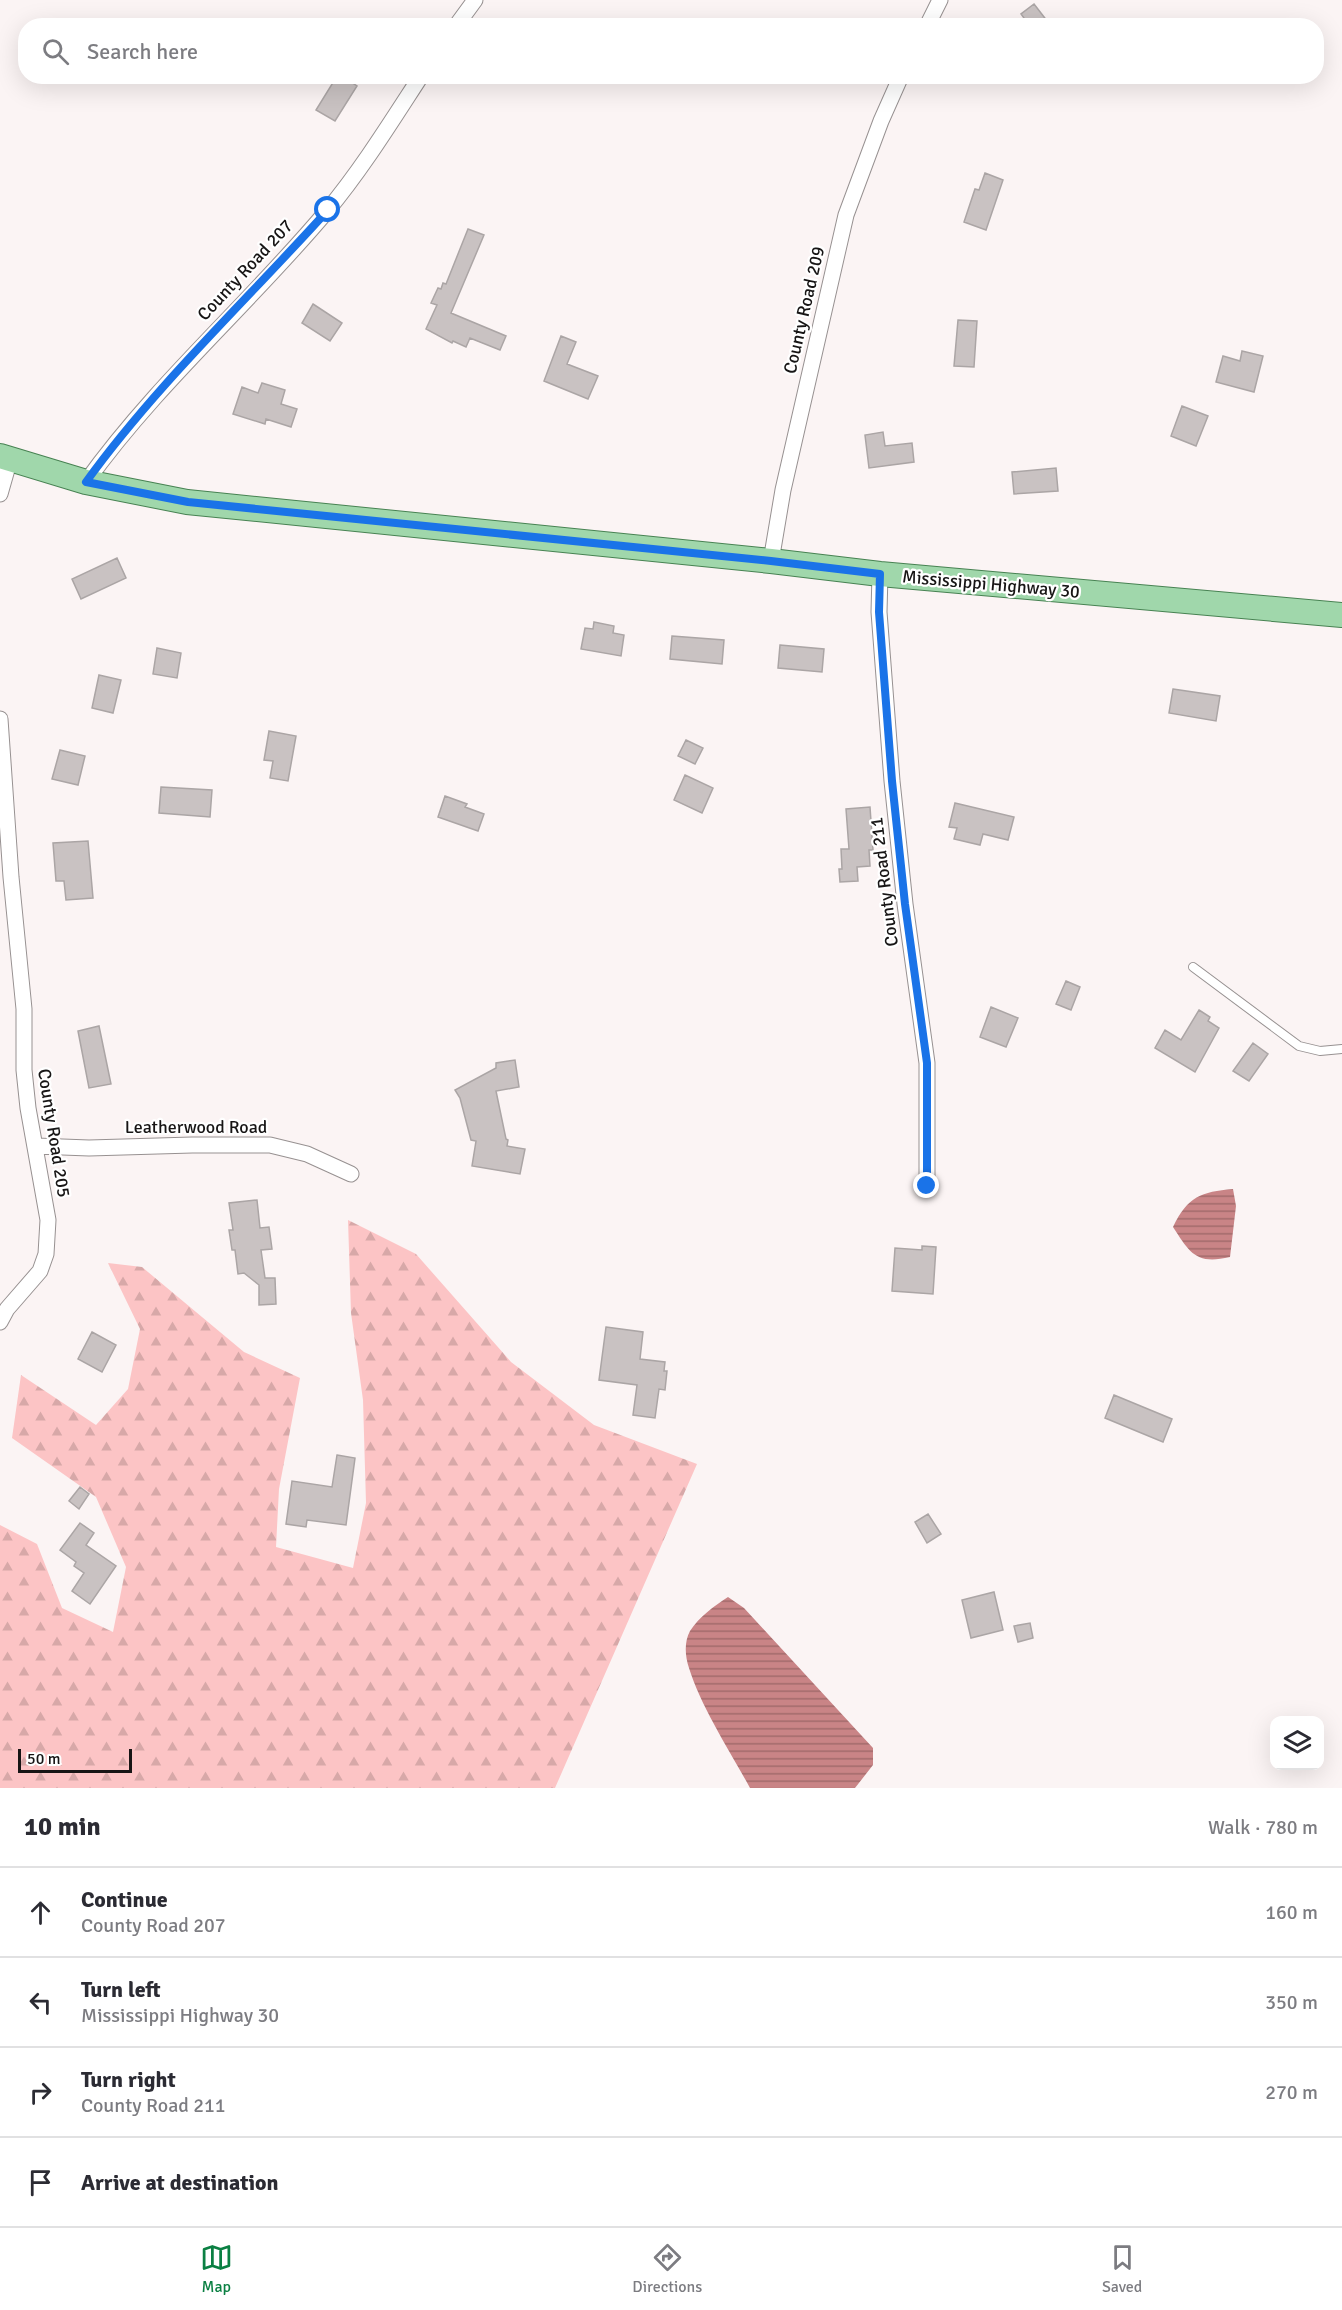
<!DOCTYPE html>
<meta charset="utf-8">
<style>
:root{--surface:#fff;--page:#f2f2f3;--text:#2b2b33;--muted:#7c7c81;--line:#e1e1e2;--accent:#0b8043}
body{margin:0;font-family:Signika,sans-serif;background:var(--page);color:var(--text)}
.controls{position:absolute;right:18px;bottom:18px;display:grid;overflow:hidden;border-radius:12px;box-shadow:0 6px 24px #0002}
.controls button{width:54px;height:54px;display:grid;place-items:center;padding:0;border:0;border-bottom:2px solid var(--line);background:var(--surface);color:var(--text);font:30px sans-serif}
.scale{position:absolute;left:18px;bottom:15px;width:114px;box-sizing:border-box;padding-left:6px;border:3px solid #171515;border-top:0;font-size:16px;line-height:21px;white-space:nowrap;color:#171515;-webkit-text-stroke:4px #fff;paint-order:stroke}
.stop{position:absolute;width:18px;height:18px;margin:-14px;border:4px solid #1a73e8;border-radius:50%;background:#fff}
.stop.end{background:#1a73e8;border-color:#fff;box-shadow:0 2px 6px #0008}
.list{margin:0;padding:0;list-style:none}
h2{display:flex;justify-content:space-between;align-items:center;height:78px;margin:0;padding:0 24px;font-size:26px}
h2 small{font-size:20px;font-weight:400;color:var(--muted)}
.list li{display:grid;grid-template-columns:39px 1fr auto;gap:18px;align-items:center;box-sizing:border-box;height:90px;padding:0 24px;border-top:2px solid var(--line)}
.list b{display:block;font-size:22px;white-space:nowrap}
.list p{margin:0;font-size:20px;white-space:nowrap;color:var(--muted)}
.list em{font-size:20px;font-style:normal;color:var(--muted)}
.icon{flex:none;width:33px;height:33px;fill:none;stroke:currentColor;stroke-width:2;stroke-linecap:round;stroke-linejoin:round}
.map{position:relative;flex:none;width:1342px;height:1788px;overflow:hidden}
.search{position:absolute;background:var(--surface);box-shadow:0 6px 24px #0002;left:18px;right:18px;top:18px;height:66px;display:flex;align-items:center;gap:15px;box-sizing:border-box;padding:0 21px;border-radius:24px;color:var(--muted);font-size:22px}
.sheet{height:438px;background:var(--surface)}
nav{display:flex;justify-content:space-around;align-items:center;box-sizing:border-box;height:84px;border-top:2px solid var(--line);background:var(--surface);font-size:16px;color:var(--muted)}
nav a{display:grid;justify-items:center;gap:3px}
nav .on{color:var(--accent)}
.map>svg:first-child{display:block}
</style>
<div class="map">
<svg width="1342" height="1788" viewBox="0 0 1342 1788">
<defs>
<pattern id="forest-firs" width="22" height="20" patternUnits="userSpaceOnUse" patternTransform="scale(1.5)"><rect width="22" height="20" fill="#fcc4c5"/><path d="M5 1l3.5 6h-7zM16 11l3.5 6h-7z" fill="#d7a8a8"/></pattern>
<pattern id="water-rules" width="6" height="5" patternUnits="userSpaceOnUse" patternTransform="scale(1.5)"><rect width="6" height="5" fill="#c98486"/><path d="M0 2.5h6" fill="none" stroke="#a26b6c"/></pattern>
</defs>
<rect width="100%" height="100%" fill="#fbf4f4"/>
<path fill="url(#forest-firs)" d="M348 1220 416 1254 511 1362 594 1425 697 1464 555 1788H0V1525L37 1544 62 1608 113 1632 126 1567 96 1497 12 1438 21 1375 96 1425 128 1389 140 1329 108 1263 142 1267 244 1352 300 1378 279 1489 276 1547 353 1568 366 1503 363 1400 351 1313Z"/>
<path fill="url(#water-rules)" d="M1233 1189 1236 1206 1230 1257C1196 1265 1190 1253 1173 1227 1188 1196 1201 1192 1233 1189Z
M728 1597 744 1608 873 1748V1765L855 1788H750C730 1751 701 1707 689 1668 685 1656 684 1642 690 1631 699 1617 714 1606 728 1597Z"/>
<path fill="#c9c2c2" stroke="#aba5a5" stroke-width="1.5" d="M1034 4 1051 26H1014L1024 18 1021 14Z
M337 76H342L357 86 335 121 316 110Z
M985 173 1003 180 986 230 964 222 975 189 979 190Z
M468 229 484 235 451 313 506 336 500 350 470 338 466 347 453 341 452 343 426 329 437 305 431 303 438 288 441 289 443 283 446 284Z
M313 304 342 323 330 341 302 323Z
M958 320 977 321 974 367 954 366Z
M561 336 576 342 567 364 598 376 588 399 544 381Z
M1242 351 1263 356 1254 392 1216 382 1223 356 1240 361Z
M262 383 285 390 281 404 297 409 291 427 266 419 265 424 233 414 242 387 258 393Z
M1182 406 1208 416 1196 446 1171 436Z
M883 432 885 446 912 443 914 462 869 468 865 435Z
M1056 468 1058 491 1014 494 1012 472Z
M117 558 126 578 81 599 72 579Z
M594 622 614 626 613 633 624 635 621 656 581 649 585 628 593 629Z
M672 636 724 640 722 664 670 659Z
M780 645 824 649 822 672 778 668Z
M157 648 181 653 177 678 153 674Z
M99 675 121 680 113 713 92 708Z
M1173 689 1220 696 1216 721 1169 713Z
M269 731 296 736 288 781 270 778 273 761 264 760Z
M686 740 703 748 695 764 678 756Z
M60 750 85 756 78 785 52 779Z
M685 775 713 788 702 813 674 800Z
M161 787 212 790 210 817 159 813Z
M445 796 467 804 465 807 484 814 478 831 438 817Z
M955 803 1014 817 1008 840 983 834 980 845 954 839 957 828 949 827Z
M870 807 873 850H869L870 866 857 867 858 881 840 882 839 869H842L841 849H849L846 809Z
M88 841 93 898 66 900 64 881H56L53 843Z
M1066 981 1080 987 1071 1010 1056 1004Z
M991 1007 1018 1018 1006 1047 980 1037Z
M1199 1010 1210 1017 1208 1021 1219 1028 1195 1072 1155 1048 1165 1030 1181 1040Z
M99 1026 111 1084 89 1088 78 1031Z
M1253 1043 1268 1054 1249 1081 1233 1071Z
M515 1060 519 1087 496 1091 506 1139 508 1140 507 1146 525 1149 520 1174 472 1166 476 1141 471 1140 460 1098 455 1090 496 1068V1063Z
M257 1200 260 1228 269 1227 272 1249 261 1250 265 1278H275L276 1304 259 1305V1285L244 1273 238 1274 235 1250H232L229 1230H233L229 1203Z
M922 1246 936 1247 933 1294 892 1291 895 1248 922 1250Z
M606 1327 643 1332 640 1359 665 1362 664 1371H667L665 1390 659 1389 655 1418 633 1415 637 1385 599 1380Z
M92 1332 116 1345 102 1372 78 1359Z
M1114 1395 1172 1419 1163 1442 1105 1418Z
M337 1455 355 1458 346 1525 307 1520 306 1527 286 1524 292 1481 332 1487Z
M80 1487 89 1494 79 1509 69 1501Z
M928 1514 941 1534 927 1543 915 1522Z
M80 1523 94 1533 86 1545 116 1566 90 1604 72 1591 84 1573 74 1566 76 1562 60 1550Z
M994 1592 1003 1630 971 1638 962 1600Z
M1030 1623 1033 1638 1018 1642 1014 1626Z"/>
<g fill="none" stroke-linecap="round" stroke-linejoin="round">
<g stroke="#979191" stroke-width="10">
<path id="service" d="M1193 967 1299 1046 1320 1051 1342 1049"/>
</g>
<g stroke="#979191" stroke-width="17">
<path id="minor" d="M456 26 475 0
M927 26 940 0
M86 482C157 383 249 304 327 211 362 169 391 122 421 76
M0 494 10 459
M771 561 783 490 846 215 881 121 901 76
M880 574 879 612 892 781 905 904 927 1063V1186
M0 719 11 877 24 1009V1070L28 1108 48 1220 46 1254 40 1271 7 1309 0 1322
M36 1146 89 1148 192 1145H270L307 1154 351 1174"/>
</g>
<g stroke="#478252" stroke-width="26">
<path id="primary" d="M0 456 86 482 187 502 771 561 880 574 1342 615"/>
</g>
<use href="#service" stroke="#fff" stroke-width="8"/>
<use href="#minor" stroke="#fff" stroke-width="15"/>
<use href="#primary" stroke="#a0d7ab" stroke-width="24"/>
</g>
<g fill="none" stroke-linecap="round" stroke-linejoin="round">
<path stroke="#1a73e8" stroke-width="8" d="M328 210C247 300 157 384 86 482L188 502 771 561 880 574 879 612 892 781 905 904 927 1063V1186"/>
</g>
<g text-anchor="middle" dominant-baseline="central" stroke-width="4.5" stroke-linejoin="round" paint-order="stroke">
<g font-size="18" fill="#171515" stroke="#fff">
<text transform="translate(245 270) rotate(-47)">County Road 207</text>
<text transform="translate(804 310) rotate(-77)">County Road 209</text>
<text transform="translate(991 584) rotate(5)">Mississippi Highway 30</text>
<text transform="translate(884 882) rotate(-97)">County Road 211</text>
<text x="196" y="1127">Leatherwood Road</text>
<text transform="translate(54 1133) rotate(81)">County Road 205</text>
</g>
</g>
</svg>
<div class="controls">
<button><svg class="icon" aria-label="layers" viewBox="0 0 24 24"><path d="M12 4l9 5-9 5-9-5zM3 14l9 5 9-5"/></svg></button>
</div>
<div class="scale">50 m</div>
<div class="stop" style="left:328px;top:210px"></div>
<div class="stop end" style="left:927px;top:1186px"></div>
<div class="search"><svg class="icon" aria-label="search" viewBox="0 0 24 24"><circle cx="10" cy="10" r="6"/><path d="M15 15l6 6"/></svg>Search here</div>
</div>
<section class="sheet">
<h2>10 min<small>Walk · 780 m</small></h2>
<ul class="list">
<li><svg class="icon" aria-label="ahead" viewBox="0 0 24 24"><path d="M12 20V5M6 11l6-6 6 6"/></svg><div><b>Continue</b><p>County Road 207</p></div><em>160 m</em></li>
<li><svg class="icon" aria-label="left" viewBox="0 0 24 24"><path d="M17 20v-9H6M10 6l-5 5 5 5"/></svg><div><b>Turn left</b><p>Mississippi Highway 30</p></div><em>350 m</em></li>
<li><svg class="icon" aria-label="right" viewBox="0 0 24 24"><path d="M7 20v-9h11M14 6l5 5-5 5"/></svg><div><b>Turn right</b><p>County Road 211</p></div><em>270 m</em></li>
<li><svg class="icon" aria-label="arrive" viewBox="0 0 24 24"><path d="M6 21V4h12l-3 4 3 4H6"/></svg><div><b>Arrive at destination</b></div></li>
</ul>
</section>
<nav>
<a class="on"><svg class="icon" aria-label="map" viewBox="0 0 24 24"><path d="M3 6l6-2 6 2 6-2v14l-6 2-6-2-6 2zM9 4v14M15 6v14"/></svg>Map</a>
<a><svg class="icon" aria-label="directions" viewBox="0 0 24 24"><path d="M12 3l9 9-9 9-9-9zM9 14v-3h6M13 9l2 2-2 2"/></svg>Directions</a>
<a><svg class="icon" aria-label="saved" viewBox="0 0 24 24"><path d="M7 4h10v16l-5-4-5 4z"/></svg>Saved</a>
</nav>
